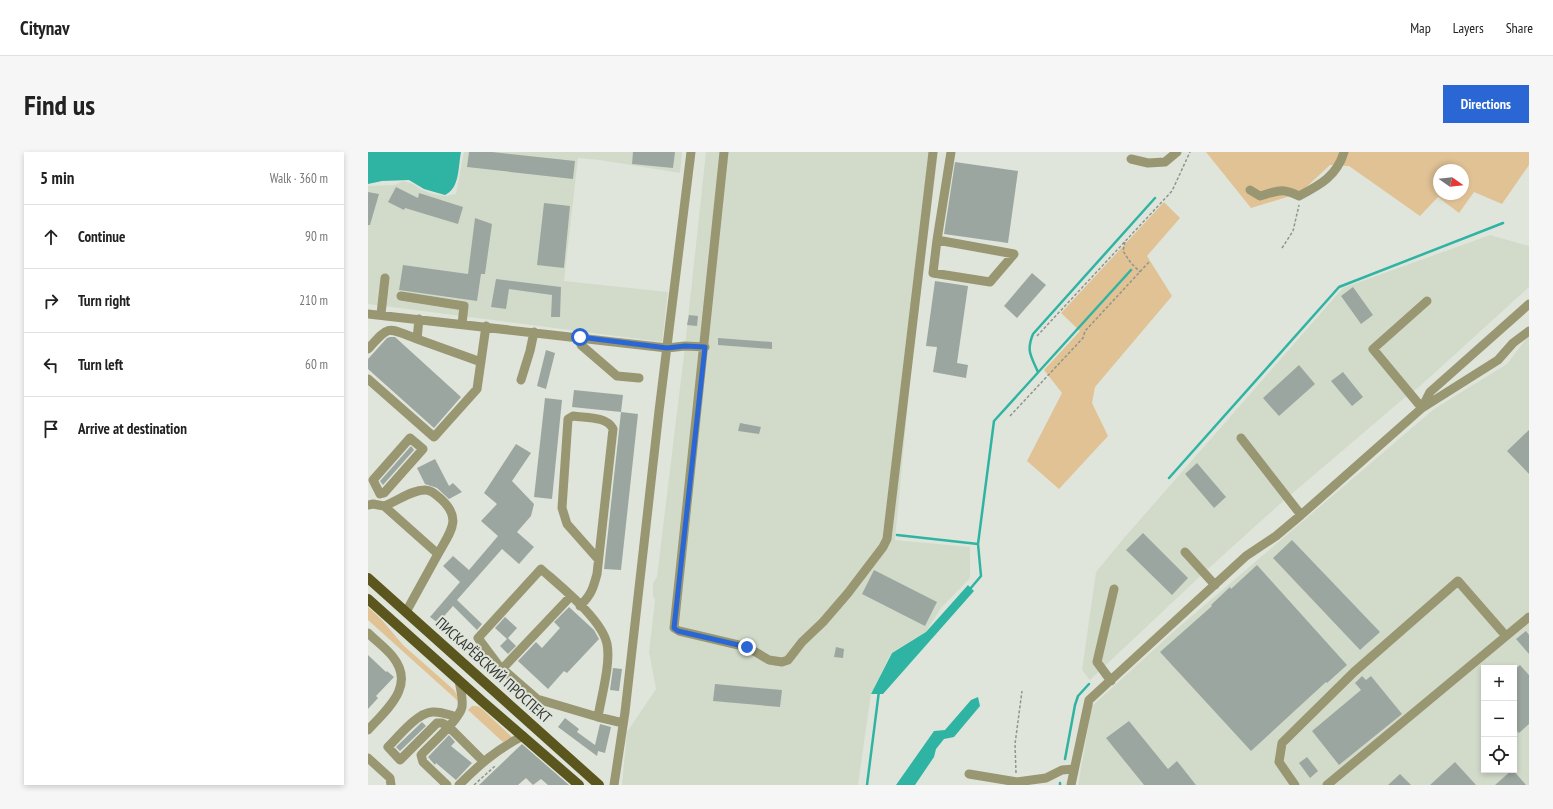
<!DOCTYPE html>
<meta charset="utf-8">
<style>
:root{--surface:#fff;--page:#f6f6f6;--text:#222;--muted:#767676;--line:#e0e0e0;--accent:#2b67d4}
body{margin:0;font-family:"PT Sans Narrow",sans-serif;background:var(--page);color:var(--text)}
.controls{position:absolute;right:12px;bottom:12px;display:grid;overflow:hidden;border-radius:0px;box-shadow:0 2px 6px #0003}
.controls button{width:36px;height:36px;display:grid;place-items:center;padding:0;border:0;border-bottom:1px solid var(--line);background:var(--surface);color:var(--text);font:20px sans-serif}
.compass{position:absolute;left:1065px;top:12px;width:36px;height:36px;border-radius:50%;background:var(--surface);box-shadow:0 2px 6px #0003;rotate:104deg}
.stop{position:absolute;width:12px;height:12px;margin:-9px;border:3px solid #2b67d4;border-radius:50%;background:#fff}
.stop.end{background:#2b67d4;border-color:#fff;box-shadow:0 1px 4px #0008}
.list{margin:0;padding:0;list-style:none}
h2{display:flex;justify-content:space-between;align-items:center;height:52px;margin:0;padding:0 16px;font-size:17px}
h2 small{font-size:13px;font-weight:400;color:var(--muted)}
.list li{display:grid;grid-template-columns:26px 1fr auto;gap:12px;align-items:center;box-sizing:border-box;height:64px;padding:0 16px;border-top:1px solid var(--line)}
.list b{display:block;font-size:15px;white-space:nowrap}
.list em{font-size:13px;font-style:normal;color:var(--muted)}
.icon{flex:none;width:22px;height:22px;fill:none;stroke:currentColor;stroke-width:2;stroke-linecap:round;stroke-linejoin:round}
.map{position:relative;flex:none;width:1161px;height:633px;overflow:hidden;border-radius:0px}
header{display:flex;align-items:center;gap:24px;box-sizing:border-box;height:56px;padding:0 20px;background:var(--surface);border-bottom:1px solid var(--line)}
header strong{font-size:19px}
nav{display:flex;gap:22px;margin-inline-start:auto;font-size:14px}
.intro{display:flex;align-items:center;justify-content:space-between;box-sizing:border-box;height:96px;padding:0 24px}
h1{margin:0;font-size:28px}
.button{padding:10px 18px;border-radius:0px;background:var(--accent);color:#fff;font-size:14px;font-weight:700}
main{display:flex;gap:24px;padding:0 24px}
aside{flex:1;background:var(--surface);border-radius:0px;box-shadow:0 2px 6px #0003}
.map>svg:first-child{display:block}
</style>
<header>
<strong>Citynav</strong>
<nav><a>Map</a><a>Layers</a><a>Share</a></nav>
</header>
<div class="intro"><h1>Find us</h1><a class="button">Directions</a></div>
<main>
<aside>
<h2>5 min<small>Walk · 360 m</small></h2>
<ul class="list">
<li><svg class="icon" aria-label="ahead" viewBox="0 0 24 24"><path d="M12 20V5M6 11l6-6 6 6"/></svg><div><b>Continue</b></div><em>90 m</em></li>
<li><svg class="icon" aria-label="right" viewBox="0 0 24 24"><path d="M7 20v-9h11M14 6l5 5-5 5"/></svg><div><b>Turn right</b></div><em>210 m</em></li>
<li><svg class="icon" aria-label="left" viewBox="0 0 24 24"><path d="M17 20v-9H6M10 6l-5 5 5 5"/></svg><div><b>Turn left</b></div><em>60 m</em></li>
<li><svg class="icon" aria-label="arrive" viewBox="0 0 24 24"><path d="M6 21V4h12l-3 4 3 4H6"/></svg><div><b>Arrive at destination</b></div></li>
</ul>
</aside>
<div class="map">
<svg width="1161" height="633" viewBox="0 0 1161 633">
<rect width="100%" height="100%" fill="#dfe5db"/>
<path fill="#d2dbca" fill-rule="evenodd" d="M96 0H314L312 21 232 8 210 6 196 129 300 140 294 190 0 152V34L27 33 35 29 45 32 54 38 65 42 78 44 88 42Z
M338 0H570L543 219 527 388 602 395V426L573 456 558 480 523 501 503 542 490 633H254L259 580 288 537 281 500 287 448 285 444V431L289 425 317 194Z
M1122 83 1161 94V135L1051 235 1035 247 913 351 842 415 722 528 714 518 728 420 756 386 975 136Z
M1161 183V633H710L724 554 804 481 1066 257 1139 212ZM1116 516H1146V618H1116Z"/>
<path fill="#e0c295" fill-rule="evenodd" d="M838 0H1161V13L1134 52 1106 40 1091 61 1070 45 1052 64 981 14 962 13 932 41 883 56ZM1071 18H1095V42H1071Z
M796 50 812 66 779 104 804 144 727 235 724 251 740 284 691 337 659 309 694 241 676 218 712 179 693 161Z
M0 455 13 467 35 493 86 538 89 543 90 549 0 468Z
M104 554H109L113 556 144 585 135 590 100 558Z"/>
<path fill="#2fb4a4" d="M0 0H93C90 15 92 36 77 43L56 37 41 28 14 29 0 32Z
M600 433 606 439 515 542H503L524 501 558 480Z
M610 545 612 554 586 585 576 587 568 597 566 605 547 633H528L566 579 577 578 603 548Z"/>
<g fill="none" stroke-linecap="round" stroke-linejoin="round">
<path stroke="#2fb4a4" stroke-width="2.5" d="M670 220C663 204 658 199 665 182L787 46
M801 326 971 135 1135 71
M529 383 610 392 626 269 763 118
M602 437 613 424 610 392
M697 607 707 553 710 544 721 532
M499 633 511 539
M692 633V631"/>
</g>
<path fill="#9ca6a0" d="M101 0H124L207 9 205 27 99 15Z
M265 0H307L305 16 264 12Z
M587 10 650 19 640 91 576 82Z
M28 35 50 46 51 41 95 55 90 72 37 56 36 58 20 50Z
M0 40 11 42 2 73H0Z
M176 51 202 54 196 116 169 113Z
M107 66 124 72 117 122H113L109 149 31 138 35 113 100 122Z
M664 121 678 133 649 166 636 154Z
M128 127 193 135 192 165H183L184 143 141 137 138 157 123 155Z
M567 129 600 134 589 211 600 213 598 226 565 220 569 195 558 194Z
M985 135 1005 163 993 172 973 144Z
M321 163 330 164 329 174 319 173Z
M22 185H27L93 245 66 276 0 217V207L19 186Z
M350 186 404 190V197L350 193Z
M178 198 187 201 178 237 169 234Z
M931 213 947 232 911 264 895 246Z
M975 220 995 245 984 254 963 229Z
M206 238 255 243 253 260 204 255Z
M177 246 194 248 184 347 166 345Z
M253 260 270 262 253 418 236 417Z
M372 271 393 275 391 282 370 279Z
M1161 278V322L1139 299Z
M148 292 163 301 144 329 166 352 163 364 149 380 166 395 151 412 134 397 89 448 114 472 109 478 85 454 70 471 62 465 92 430 75 414 85 404 101 418 130 384 113 369 129 352 116 341Z
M43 294 46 298 15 333 12 329Z
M67 307 81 334 85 331 94 340 81 347 69 336 57 332 49 316Z
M829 311 858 345 846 356 817 322Z
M775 381 820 426 804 443 758 398Z
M924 388 1012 480 992 498 905 406Z
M889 413 979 513 959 531 958 530 883 599 792 500 844 454 843 453 862 435 863 437Z
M506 418 569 450 557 474 494 442Z
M201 455 226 478 231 487 199 521 196 519 180 537 150 509 168 490 174 496 192 476 186 470Z
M137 465 149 476 140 486 148 494 140 502 132 494 139 487 127 476Z
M1158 479 1161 483V502L1148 487Z
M468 495 476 497 475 506 466 505Z
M0 503 18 520 19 519 26 525 8 544 10 546 0 557Z
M1152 513 1161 523V572L1151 581 1146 576V518Z
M245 516 254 517 251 539 242 538Z
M994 524 998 528 1003 524 1034 562 971 613 944 579 993 538 987 531Z
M347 532 414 538 412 555 345 549Z
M197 566 211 577 209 580 227 593 232 572 243 575 237 601 230 599 229 604 190 575Z
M761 569 800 617 809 609 828 633H776L738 586Z
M54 570 58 574 32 599 28 595Z
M81 583 87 590 83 594 104 611 88 628 68 611 67 613 60 605Z
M154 592 201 633H180L173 627 165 633 158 626 150 633H111Z
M939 605 950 619 942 626 931 611Z
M1087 610 1108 633H1062Z
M1145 618 1158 633H1127L1144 618Z
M1032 622 1043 633H1020Z"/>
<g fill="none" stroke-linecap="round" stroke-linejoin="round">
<path stroke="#90948d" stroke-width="1.5" stroke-dasharray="3 2" stroke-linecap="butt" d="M757 90 755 99 763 111 772 120
M914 96 925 79 931 53
M669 184 804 39 822 0
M642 264 715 186 717 179 781 110
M648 621 647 592 654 539
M106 633 127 614"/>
<path stroke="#999672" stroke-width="9" d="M356 0 306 476 311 479 379 495 401 508 414 510 420 508 434 490 455 470 480 441 515 395 519 387 565 0
M763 7 780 11 797 10 809 0
M882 38 892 44C910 39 913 35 931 44 952 33 969 24 976 0
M569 88 646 102 622 130 565 121Z
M569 88 583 0
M33 144 96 154 94 172
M0 162 299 196 317 194 337 195
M13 162 17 126
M51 167 49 187 113 210
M212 185 213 193 249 224 271 226
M0 197C22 173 18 175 49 187
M0 227 66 285 109 237 118 174
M153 228 162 199 166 180
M1054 256 1062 240 1161 152
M1054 256 1005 197 1059 149
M42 286 55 297 16 341 12 342 5 328Z
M873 286 933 363
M0 353 5 352 16 354 70 402 38 460
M16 354C30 349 43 338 57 338 64 338 68 343 73 347 95 367 82 380 70 402
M817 400 847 433
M212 454C223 443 225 437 229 422L245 277C239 264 217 266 205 264L200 267 194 356 199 372 230 407
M0 481C8 489 18 496 25 505 48 534 19 557 0 578
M134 517 203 444
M743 529 729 510 746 437
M89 565C81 563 73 559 64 560 49 561 31 584 20 595L32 608 69 571H74L80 574 115 609
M230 565C233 546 243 511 239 492 234 467 192 434 173 417L110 486 131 514 169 547 230 565 255 571
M0 606 22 626 23 633
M601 622 649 630 678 626 694 618 706 617
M79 633 55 610 53 603C62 593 92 567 94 555 95 546 93 538 91 529
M91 633C111 613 129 597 155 584
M246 633 257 560 291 259 323 0
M703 633 721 548 878 404 908 384 933 363 1054 256 1130 208 1145 191 1161 179
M927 633 911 610 914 591 986 520 1090 429 1138 484
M959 633 1161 465"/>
<path stroke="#5b561d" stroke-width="10" d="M0 426 231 633
M0 447 115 550 211 633"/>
</g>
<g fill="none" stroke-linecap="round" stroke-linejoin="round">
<path stroke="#2b67d4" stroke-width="5" d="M212 185 299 196 317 194 337 195 306 476 310 479 379 495"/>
</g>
<g text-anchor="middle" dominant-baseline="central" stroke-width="4" stroke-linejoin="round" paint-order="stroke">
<g font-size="15" fill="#353733" stroke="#dfe5db">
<text transform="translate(126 518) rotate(42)">ПИСКАРЁВСКИЙ ПРОСПЕКТ</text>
</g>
</g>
</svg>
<div class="controls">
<button>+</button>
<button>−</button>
<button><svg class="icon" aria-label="locate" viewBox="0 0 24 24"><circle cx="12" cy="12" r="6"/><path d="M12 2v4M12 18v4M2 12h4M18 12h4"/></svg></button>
</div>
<svg class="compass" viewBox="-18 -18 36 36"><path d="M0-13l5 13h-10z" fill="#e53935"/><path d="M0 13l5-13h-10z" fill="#767676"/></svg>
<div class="stop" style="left:212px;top:185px"></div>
<div class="stop end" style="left:379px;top:495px"></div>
</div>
</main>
